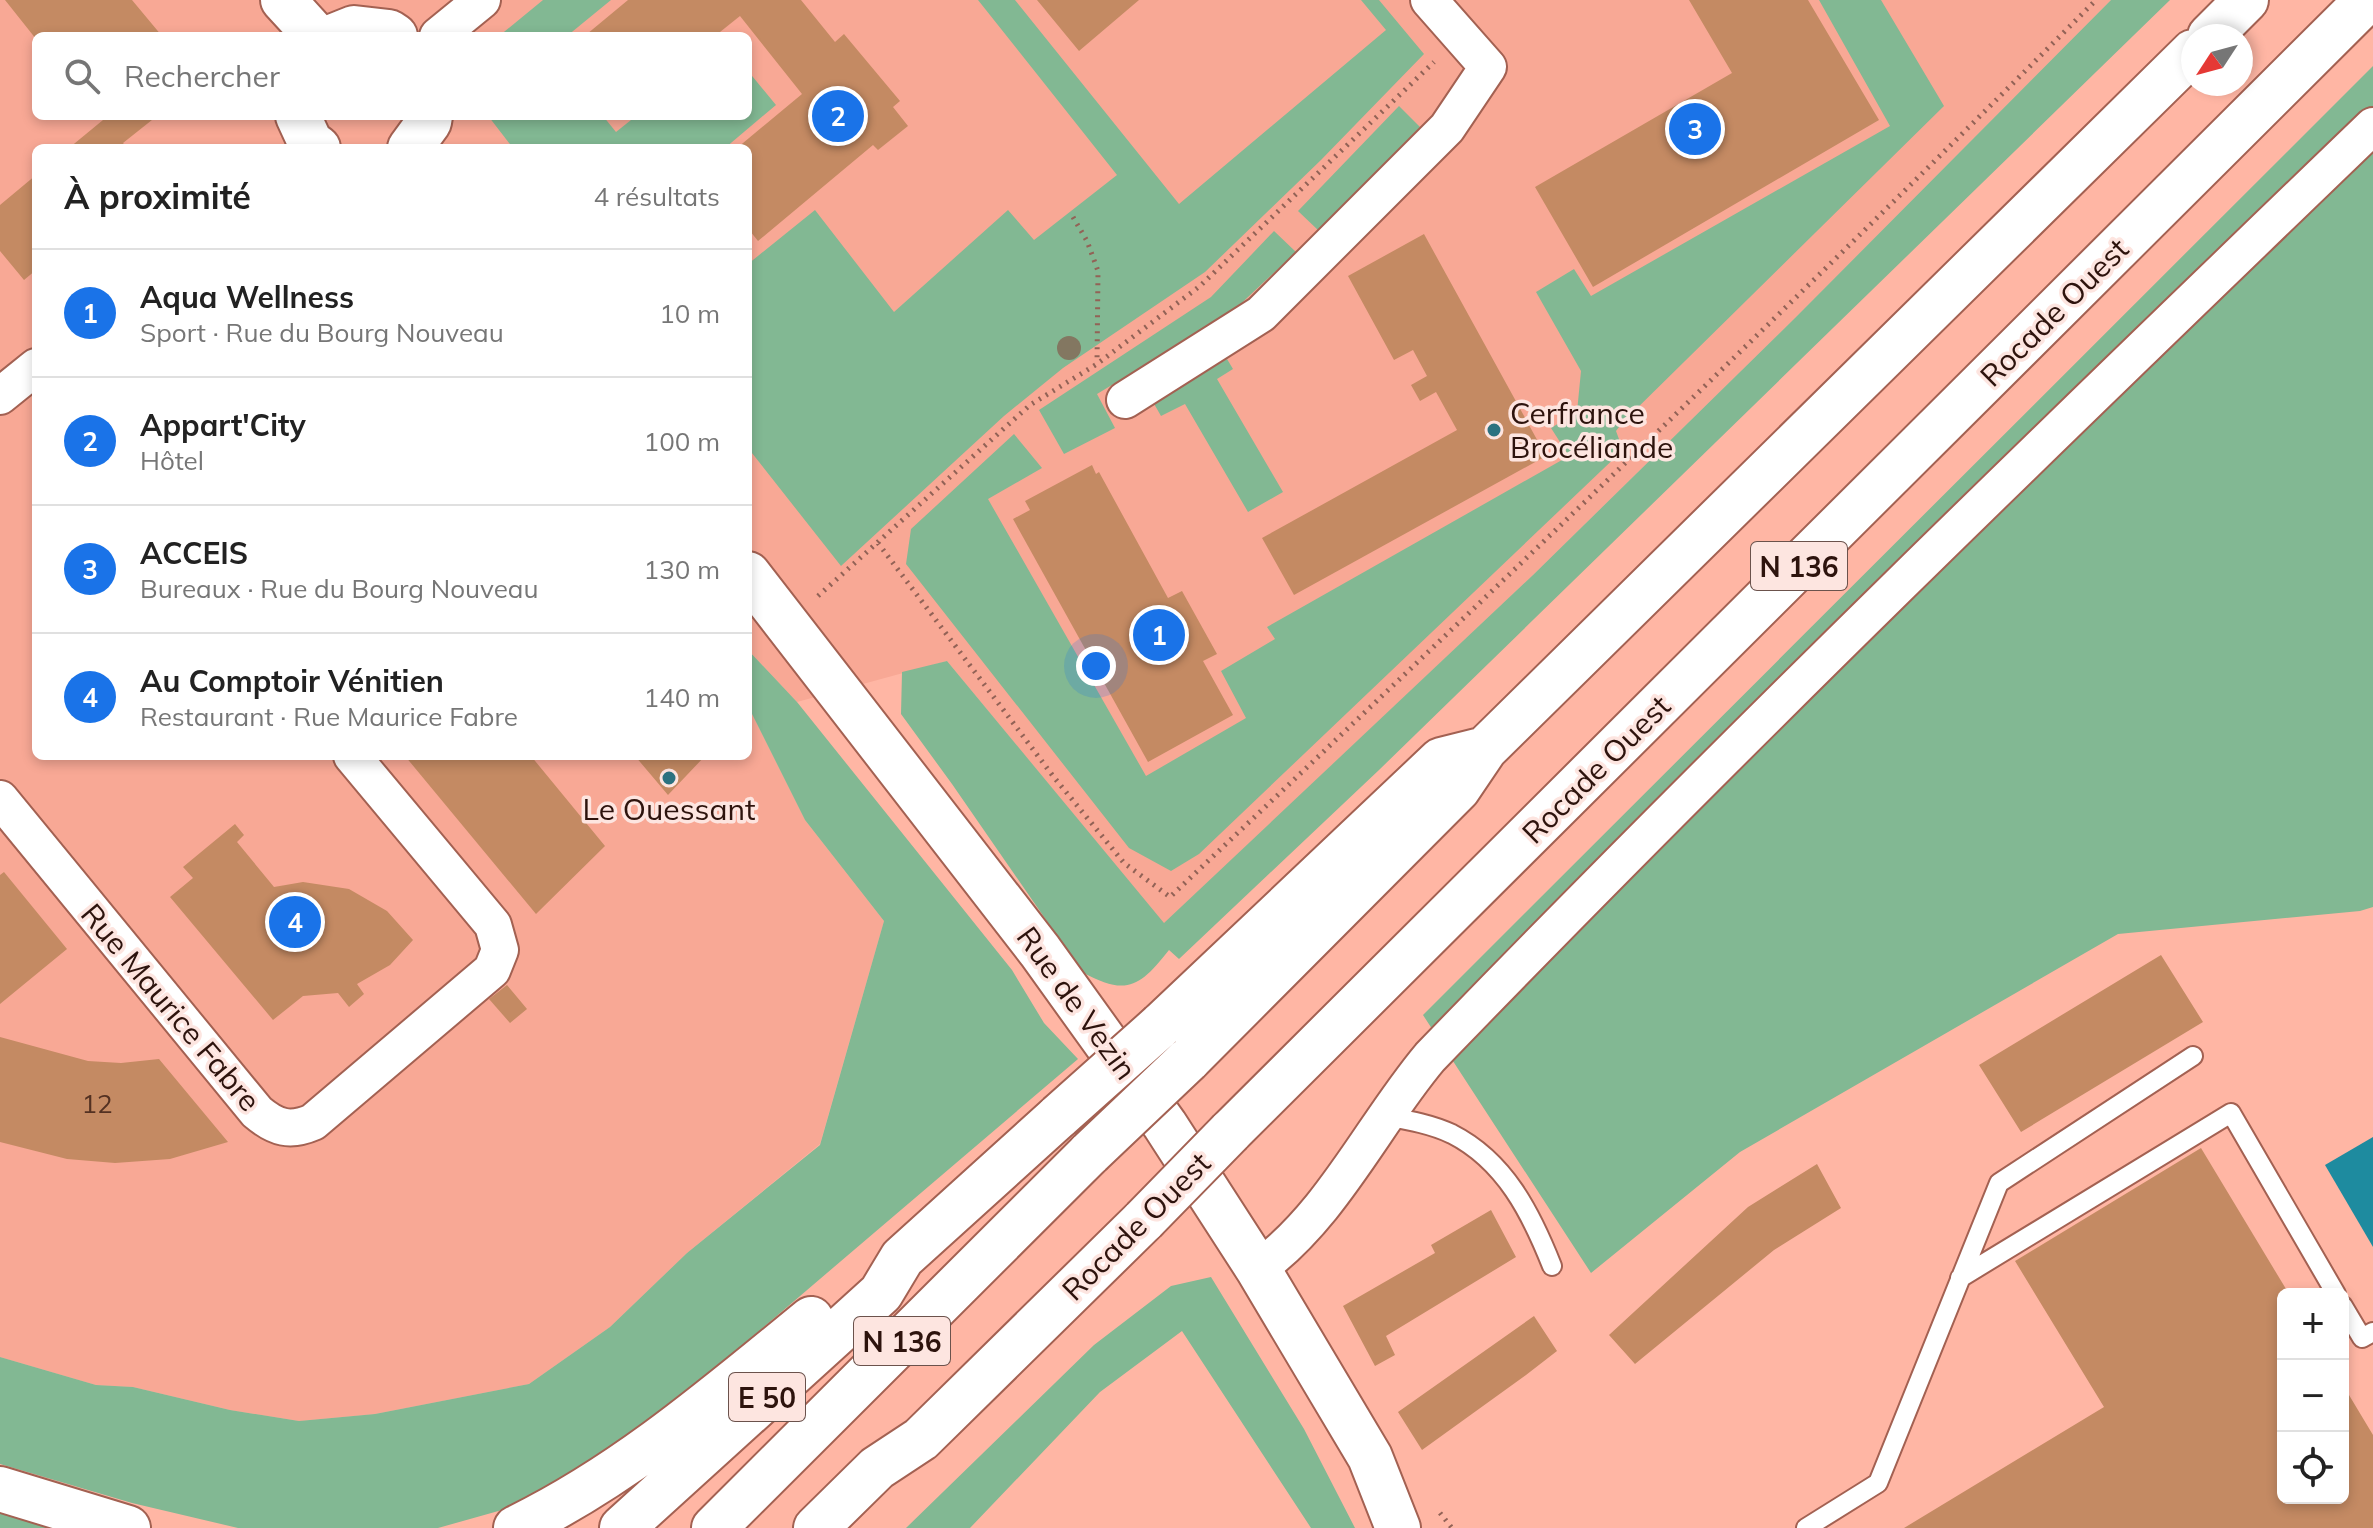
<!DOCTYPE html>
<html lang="fr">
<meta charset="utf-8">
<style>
:root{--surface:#fff;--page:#f6f6f6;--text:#222;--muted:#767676;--line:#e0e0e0;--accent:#1a73e8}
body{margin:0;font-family:Mulish,sans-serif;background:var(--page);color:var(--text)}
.controls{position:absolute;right:24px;bottom:24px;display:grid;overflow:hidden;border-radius:12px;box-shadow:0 4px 12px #0003}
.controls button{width:72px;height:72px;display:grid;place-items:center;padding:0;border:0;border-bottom:2px solid var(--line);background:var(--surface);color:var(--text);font:40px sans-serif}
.compass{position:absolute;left:2181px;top:24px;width:72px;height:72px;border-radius:50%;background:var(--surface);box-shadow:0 4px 12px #0003;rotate:234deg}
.you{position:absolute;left:1096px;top:666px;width:28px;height:28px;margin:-20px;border:6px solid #fff;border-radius:50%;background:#1a73e8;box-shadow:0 0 0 12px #1a73e833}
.badge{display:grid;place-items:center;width:52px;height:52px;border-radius:50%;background:var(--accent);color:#fff;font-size:26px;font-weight:700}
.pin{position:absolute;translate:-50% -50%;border:4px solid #fff;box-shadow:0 2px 8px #0006}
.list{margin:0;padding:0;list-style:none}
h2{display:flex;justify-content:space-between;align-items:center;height:104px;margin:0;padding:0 32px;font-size:34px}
h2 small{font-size:26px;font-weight:400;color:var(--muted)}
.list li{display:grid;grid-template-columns:52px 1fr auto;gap:24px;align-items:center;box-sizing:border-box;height:128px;padding:0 32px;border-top:2px solid var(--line)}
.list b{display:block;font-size:30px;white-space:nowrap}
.list p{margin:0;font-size:26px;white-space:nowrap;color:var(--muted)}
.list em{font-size:26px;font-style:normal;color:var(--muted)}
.icon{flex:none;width:44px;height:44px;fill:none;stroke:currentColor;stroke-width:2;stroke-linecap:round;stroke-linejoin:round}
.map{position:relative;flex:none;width:2373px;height:1528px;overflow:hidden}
.search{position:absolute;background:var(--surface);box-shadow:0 4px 12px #0003;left:32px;top:32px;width:720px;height:88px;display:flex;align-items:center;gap:20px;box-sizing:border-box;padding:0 28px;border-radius:12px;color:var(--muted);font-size:30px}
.panel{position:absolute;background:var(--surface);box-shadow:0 4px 12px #0003;left:32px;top:144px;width:720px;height:616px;border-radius:12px}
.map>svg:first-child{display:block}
</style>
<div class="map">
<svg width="2373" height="1528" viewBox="0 0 2373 1528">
<rect width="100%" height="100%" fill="#ffb6a4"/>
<path fill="#f8a895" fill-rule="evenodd" d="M0 0H2111L1796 317 1533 575 1164 924 947 661 797 702 748 650V148H36V756H748V706L805 820 884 921 820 1144 687 1253 610 1327 529 1384 375 1414 299 1421 230 1410 133 1387 96 1385 0 1357ZM36 36H748V116H36Z"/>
<path fill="#82b893" d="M543 0H611L567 36H499Z
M978 0H1015L1179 204 1386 30 1361 0H1379L1424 54 1321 160 1205 272 1063 368 1004 416 841 566 748 448V264L815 210 894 312 1008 210 1034 240 1117 175Z
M1819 0H1881L1944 106 1622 423 1616 431 1623 450 1199 854 1171 871 1129 848 906 564 911 529 1014 434 1042 468 988 499 1146 776 1246 718 1221 671 1275 639 1267 627 1569 456 1551 428 1577 412 1581 371 1536 292 1574 269 1591 296 1890 126Z
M2111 0H2170L1379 770 1179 959 1169 950C1139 988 1126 996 1082 972L952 784 901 714 902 672 947 661 1164 923 1533 575 1796 317Z
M2373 66V907L2360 911 2118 934 1740 1152 1591 1273 1423 1015Z
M748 71 776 105 725 148H513L489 117 603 116 616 132 636 116H748Z
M1399 106 1420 127 1319 231 1298 211Z
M1274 231 1296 252 1231 313 1097 394 1115 428 1064 454 1039 410 1211 297Z
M1227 359 1233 369 1217 379 1283 492 1248 512 1185 404 1161 416 1153 402Z
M748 650 797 702 1012 970 1044 1023 1078 1059 705 1377 617 1445 559 1481 502 1510 438 1528H238L132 1503 0 1464V1357L96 1385 133 1387 230 1410 299 1421 375 1414 529 1384 610 1327 687 1253 820 1145 884 921 805 820 748 706Z
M1211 1277 1304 1429 1355 1528H1311L1182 1331 1100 1392 970 1528H906L1094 1345 1171 1286Z
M0 1502 87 1528H0Z"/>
<path fill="#1e8b9f" d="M2373 1137V1247L2325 1165Z"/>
<path fill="#c48a63" d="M5 0H132L162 36H36V39Z
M628 0H801L835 42 844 34 900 101 893 107 908 126 878 150 873 145 758 241 750 231 748 232V148H737L802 94 740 16 715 36H588L587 34Z
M1037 0H1139L1079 51Z
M1689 0H1808L1879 120 1593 287 1535 187 1732 73Z
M99 116H157L123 143 127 148H69L103 120Z
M36 175V270L24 280 0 251V205Z
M1424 234 1546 456 1294 595 1262 538 1457 430 1436 392 1420 401 1411 385 1427 376 1413 350 1394 360 1348 276Z
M1092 465 1096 474 1099 472 1168 598 1182 591 1217 654 1203 661 1233 715 1148 762 1013 519 1030 510 1025 501Z
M405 756H531L605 846 536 914Z
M635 756H705L668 795Z
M235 824 244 835 237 842 274 887 303 882 349 889 387 911 413 940 390 965 357 984 364 994 349 1007 338 993 303 996 273 1020 170 897 193 878 183 867Z
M4 872 67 949 0 1004V875Z
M2161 955 2203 1022 2021 1132 1979 1065Z
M507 985 527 1009 510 1023 489 999Z
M0 1037 88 1061 121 1063 159 1059 228 1142 170 1159 115 1163 67 1159 0 1142Z
M2201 1148 2289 1294H2283V1498H2343V1385L2373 1435V1528H1904L2104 1407 2015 1261Z
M1817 1164 1841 1208 1774 1250 1635 1364 1609 1335 1748 1207Z
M1491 1210 1516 1257 1386 1336 1395 1355 1375 1366 1343 1306 1435 1253 1431 1245Z
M1534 1316 1557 1351 1526 1375 1422 1450 1398 1412Z"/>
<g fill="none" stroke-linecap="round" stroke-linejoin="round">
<g stroke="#a36152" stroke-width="22">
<path id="lane" d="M1385 1116C1407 1120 1431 1124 1452 1134 1505 1161 1531 1213 1552 1266
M1960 1278 2231 1113 2336 1294
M2343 1306 2362 1338 2373 1332
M1806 1528 1878 1483 1999 1183 2193 1056"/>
</g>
<g stroke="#a36152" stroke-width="40">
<path id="street" d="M438 36 482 0
M0 396 36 367
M1125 400 1261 314 1447 128 1488 67 1429 0
M0 799 257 1112C276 1128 290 1132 313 1122L492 970 500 950 493 925 352 756
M1258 1269C1333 1214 1372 1126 1430 1057 1737 739 2055 432 2373 126"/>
</g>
<g stroke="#a36152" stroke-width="48">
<path id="secondary" d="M283 0 316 36
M334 36 354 28 389 32 395 36
M298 116 310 142 318 148
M410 148 429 122 430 116
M748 574 1040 951 1165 1125 1258 1269 1370 1457 1398 1528"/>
</g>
<g stroke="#a36152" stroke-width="48">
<path id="highway" d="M2210 36 2246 0
M1161 1025 1441 760 1485 749
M1188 1060 1458 789 1485 749 2193 52
M1230 1132 2367 0
M0 1489 128 1528
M516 1528C625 1475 718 1395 811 1319
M622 1528 881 1293 902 1258 1059 1116
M714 1528 1090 1153
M816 1528 877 1468 921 1439 1144 1220"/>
</g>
<path stroke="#926256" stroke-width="5" stroke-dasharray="2 6" stroke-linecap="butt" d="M1073 217 1087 241 1098 271 1097 363
M878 543 1053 776 1124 863 1170 897C1482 602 1793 305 2096 0
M818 596 1030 405 1097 364 1200 286 1434 62
M1440 1513 1452 1528"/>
<use href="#lane" stroke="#fff" stroke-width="18"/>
<use href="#street" stroke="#fff" stroke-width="36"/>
<use href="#secondary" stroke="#fff" stroke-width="44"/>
<use href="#highway" stroke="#fff" stroke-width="44"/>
<g stroke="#a36152" stroke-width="48" stroke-linecap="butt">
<path id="highway-bridge" d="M1059 1116 1161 1025
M1090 1153 1188 1060
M1144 1220 1230 1132"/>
</g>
<use href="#highway-bridge" stroke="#fff" stroke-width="44"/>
</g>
<circle fill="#837761" cx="1069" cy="348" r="12"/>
<g fill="#2c7280" stroke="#fde5e0" stroke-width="3">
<circle cx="1494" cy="430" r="8"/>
<circle cx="669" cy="778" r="8"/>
</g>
<g text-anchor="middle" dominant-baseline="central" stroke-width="7" stroke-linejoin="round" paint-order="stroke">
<g font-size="26" fill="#533122">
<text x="97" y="1103">12</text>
</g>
<g fill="#fde5e0" stroke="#6b524c" stroke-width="2">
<rect x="1751" y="542" width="96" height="48" rx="6"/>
<rect x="854" y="1317" width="96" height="48" rx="6"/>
<rect x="729" y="1373" width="76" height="48" rx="6"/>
</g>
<g font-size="28" font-weight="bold" fill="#2d130d">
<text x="1799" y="566">N 136</text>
<text x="902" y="1341">N 136</text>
<text x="767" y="1397">E 50</text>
</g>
<g font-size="30" fill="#2d130d" stroke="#fde5e0">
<text transform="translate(2054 312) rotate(-45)">Rocade Ouest</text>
<text transform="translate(1596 769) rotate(-45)">Rocade Ouest</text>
<text transform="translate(1077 1003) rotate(54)">Rue de Vezin</text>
<text transform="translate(171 1007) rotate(50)">Rue Maurice Fabre</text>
<text transform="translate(1136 1226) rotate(-45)">Rocade Ouest</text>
</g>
<g font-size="30" fill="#2d130d" stroke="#fde5e0" text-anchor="start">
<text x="1510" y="413">Cerfrance<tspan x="1510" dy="34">Brocéliande</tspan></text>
<text x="669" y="809" text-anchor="middle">Le Ouessant</text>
</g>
</g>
</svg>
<div class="controls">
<button>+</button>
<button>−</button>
<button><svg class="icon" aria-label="locate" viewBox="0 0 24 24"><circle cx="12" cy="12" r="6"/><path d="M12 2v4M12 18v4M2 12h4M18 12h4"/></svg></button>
</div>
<svg class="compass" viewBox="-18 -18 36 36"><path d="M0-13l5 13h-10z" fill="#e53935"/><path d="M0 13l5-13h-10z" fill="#767676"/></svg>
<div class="you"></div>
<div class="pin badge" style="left:1159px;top:635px">1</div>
<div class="pin badge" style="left:838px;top:116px">2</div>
<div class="pin badge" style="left:1695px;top:129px">3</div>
<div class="pin badge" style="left:295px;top:922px">4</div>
<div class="search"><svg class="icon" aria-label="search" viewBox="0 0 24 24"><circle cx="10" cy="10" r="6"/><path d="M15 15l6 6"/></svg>Rechercher</div>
<section class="panel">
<h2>À proximité<small>4 résultats</small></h2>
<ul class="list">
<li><span class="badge">1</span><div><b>Aqua Wellness</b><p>Sport · Rue du Bourg Nouveau</p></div><em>10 m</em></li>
<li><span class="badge">2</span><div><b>Appart'City</b><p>Hôtel</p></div><em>100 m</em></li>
<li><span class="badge">3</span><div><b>ACCEIS</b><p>Bureaux · Rue du Bourg Nouveau</p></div><em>130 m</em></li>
<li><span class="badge">4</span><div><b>Au Comptoir Vénitien</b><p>Restaurant · Rue Maurice Fabre</p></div><em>140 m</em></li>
</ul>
</section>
</div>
